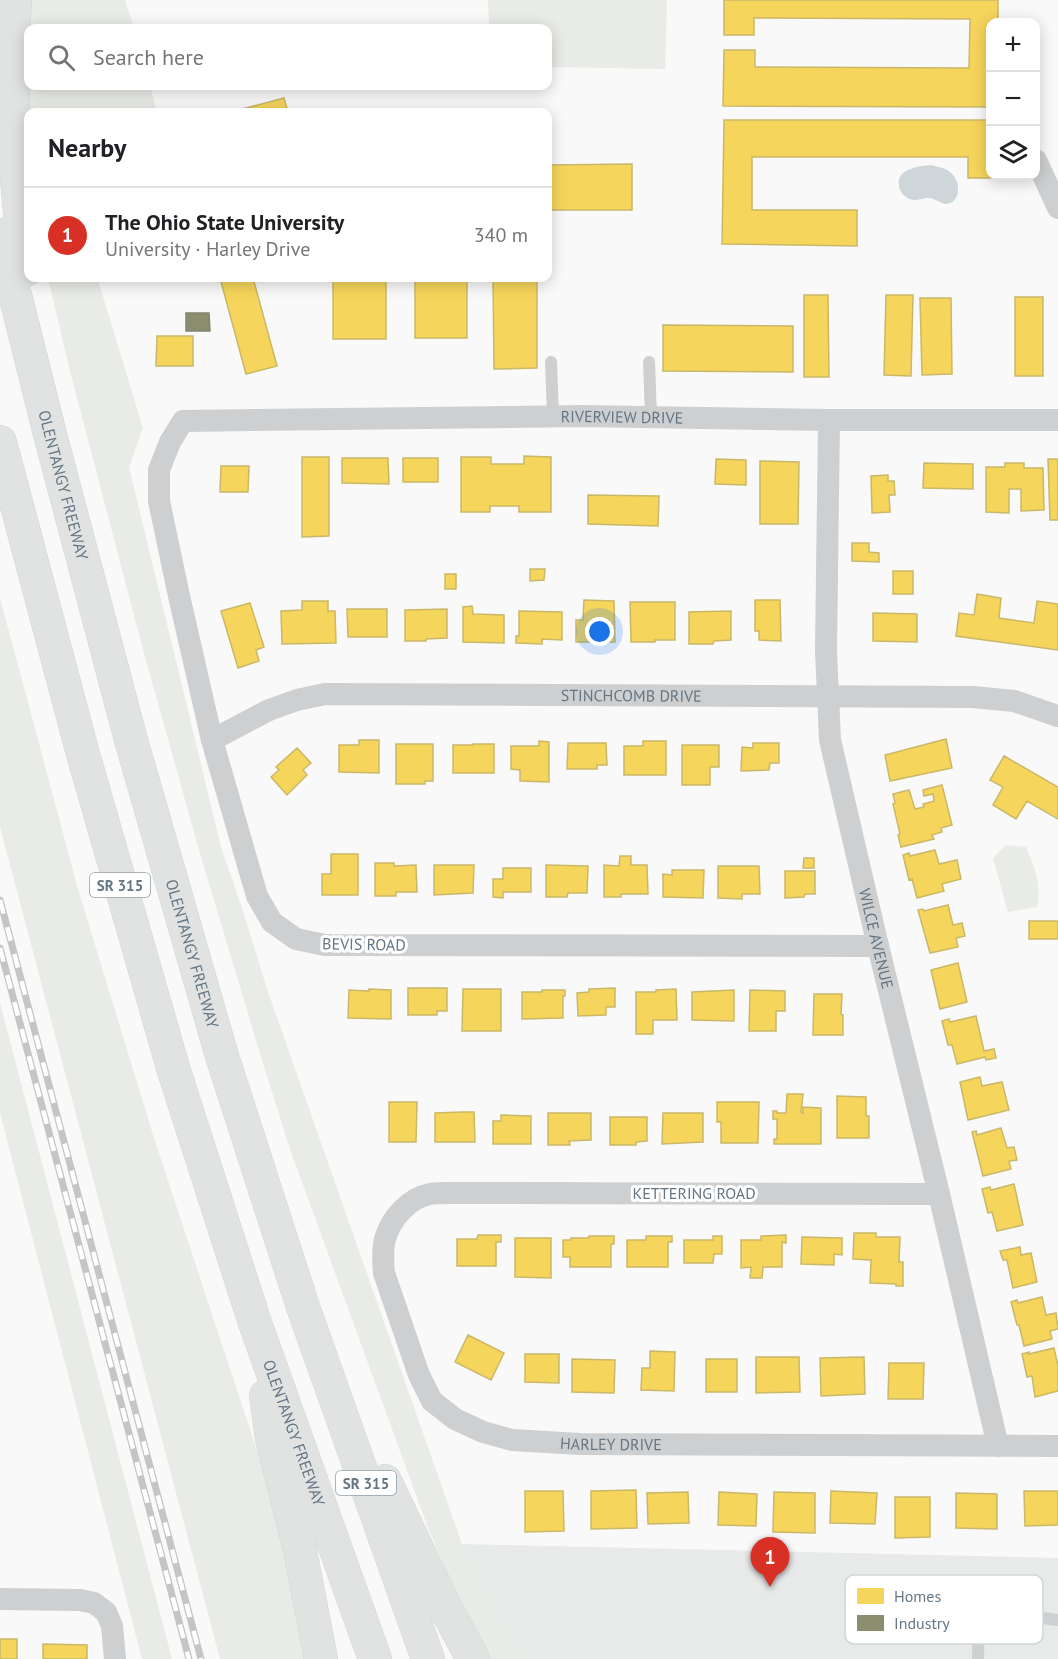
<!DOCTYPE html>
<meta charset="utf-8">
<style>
:root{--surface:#fff;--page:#f2f2f2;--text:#202124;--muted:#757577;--line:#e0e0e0;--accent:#d93025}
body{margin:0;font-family:"PT Sans",sans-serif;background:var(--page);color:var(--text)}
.controls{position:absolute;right:18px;top:18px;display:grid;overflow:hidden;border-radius:12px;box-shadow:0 3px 15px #0003}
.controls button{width:54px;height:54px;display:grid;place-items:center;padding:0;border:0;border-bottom:2px solid var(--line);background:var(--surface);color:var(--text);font:30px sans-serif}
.you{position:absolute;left:600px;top:632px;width:21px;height:21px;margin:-15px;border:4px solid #fff;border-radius:50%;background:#1a73e8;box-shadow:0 0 0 9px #1a73e833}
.badge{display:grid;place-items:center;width:39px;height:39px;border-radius:50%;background:var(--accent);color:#fff;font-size:20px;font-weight:700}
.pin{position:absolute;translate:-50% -50px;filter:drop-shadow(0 2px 3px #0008)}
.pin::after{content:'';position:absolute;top:32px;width:21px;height:18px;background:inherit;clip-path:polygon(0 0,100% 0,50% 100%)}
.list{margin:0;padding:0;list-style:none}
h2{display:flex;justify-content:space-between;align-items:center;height:78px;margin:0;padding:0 24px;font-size:26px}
h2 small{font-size:20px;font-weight:400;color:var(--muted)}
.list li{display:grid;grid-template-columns:39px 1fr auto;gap:18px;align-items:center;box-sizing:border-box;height:96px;padding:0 24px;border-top:2px solid var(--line)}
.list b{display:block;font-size:22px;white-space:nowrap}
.list p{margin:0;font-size:20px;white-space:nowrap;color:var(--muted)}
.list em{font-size:20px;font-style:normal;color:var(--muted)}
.icon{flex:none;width:33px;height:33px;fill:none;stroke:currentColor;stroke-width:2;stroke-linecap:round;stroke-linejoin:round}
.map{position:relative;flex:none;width:1058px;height:1659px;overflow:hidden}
.search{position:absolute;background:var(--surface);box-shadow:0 3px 15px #0003;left:24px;top:24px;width:528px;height:66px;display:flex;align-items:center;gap:15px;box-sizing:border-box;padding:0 21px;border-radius:12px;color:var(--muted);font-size:22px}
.panel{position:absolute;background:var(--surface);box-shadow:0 3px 15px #0003;left:24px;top:108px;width:528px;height:174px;border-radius:12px}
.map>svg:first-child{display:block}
</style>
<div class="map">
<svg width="1058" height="1659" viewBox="0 0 1058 1659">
<rect width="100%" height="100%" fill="#f9f9f9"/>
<path fill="#e8e9e9" d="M462 1544 1058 1558V1659H529L497 1616Z"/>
<path fill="#e8ebe6" d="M31 0H125L134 28H28V86H150L157 112H28V144C23 100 26 45 31 0Z
M488 0H667L665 69 548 67V28H489Z
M48 278H99L98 280 143 428 129 467 221 847 242 908 267 989 462 1544 497 1616 529 1659H487L450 1580 427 1525 290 1149 260 1054 199 850 142 646 70 371Z
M0 598 78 889 154 1138 262 1466 289 1559 306 1659H220L0 827Z
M1006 845 1026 847C1035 867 1042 886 1037 907L1008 912 993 858Z
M0 1003 172 1659H142L0 1113Z"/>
<path fill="#ced6d9" d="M931 165C938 167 947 168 952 174 961 182 961 203 946 204 941 204 935 198 929 198 920 198 914 203 906 197 903 195 899 190 899 185 896 169 919 166 931 165Z"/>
<path fill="#f6d55c" stroke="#cab868" stroke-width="1.5" d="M724 0H998V22H990V107L723 106 724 50H755V67L969 68 970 19 754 18V35H724Z
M284 98 288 112H231Z
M724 120H990V176H1001V178H968V157H752V210H857V246L722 244Z
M632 164V210H548V165Z
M220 278H253L277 366 246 374Z
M333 278H386V339H333Z
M415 278H467V338H415Z
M493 278H537V368L494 369Z
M804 295H828L829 377H804Z
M886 295H913L911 376 884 375Z
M1015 297H1043V376H1015Z
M920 298H951L952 374 922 375Z
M663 325 793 326V372L663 371Z
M157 336H193V366H156Z
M524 456 551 457V512H519V506H490V512H461V457H491V464H524Z
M302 457H329V536L302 537Z
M342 458H388L389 484 342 483Z
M403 458H438V482H403Z
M716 459 746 460V485L715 484Z
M1048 459H1058V520H1050Z
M760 461 799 462 798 524H760Z
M924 463 973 464V489L923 488Z
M1005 463H1024V468H1043L1044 510 1021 511V489H1009V513L986 512V467H1005Z
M221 466H249L248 492H220Z
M888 475V481H894L895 495H889L890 512 872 513 871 476Z
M588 495 659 496 658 526 588 524Z
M852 543H869V552L879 553V562L852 561Z
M530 569H545L544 580 530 581Z
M893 571H913V594H893Z
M445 574H456V589H445Z
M977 594 1001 598 999 618 1034 623 1037 601 1058 604V650L956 636 959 613 974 615Z
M584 600 614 601 615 642H576V620H583Z
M755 600H780L781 641 759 640V631H755Z
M302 601H328V611H335L336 643 282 644 281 611 302 610Z
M630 602H675V640H655V642H631Z
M250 603 264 647 256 650 259 661 238 668 221 611Z
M472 606 473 614 504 615V643L463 642V607Z
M347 609H387V637H348Z
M447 609V638L426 639V641H405V610Z
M519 611 562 612V640L542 639V644L516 643V636H519Z
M731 611V640L714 641 713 644H689V612Z
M873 613 917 614V642L873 641Z
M946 739 952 768 890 781 885 755Z
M359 740H379V773L339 772V745H359Z
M539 741 549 742V782L520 781V770L511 769V746H539Z
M643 741H666V775H624V746H643Z
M568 743H606L607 765H597V769H567Z
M753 743H779V763H770L769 770 741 771 742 747 753 748Z
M396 744H433V781H425V784H396Z
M473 744H494V773H453V745H473Z
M682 745H719V767H710V785H682Z
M297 748 311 763 303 770 307 775 287 795 271 777 279 770 276 767Z
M1004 756 1058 787V819L1027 801 1016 819 993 805 1003 787 990 780Z
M942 785 952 825 941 828 942 832 932 835 934 839 901 847 898 835 900 834 893 804 895 803 893 794 909 790 915 809 924 807 923 804 934 801 933 794 924 796 923 790Z
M935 850 939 864 957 860 961 879 942 884 944 891 917 898 912 879 909 880 903 855 909 853 910 856Z
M331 854H358V895H322V874H331Z
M620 856H631V865H647L648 894H621V897H604V865L619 866Z
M804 858H814V868H803Z
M375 863H394V866L416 865 417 892H396V896H375Z
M434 865H474L473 893 434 895Z
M546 865 588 866 587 893H568L567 897H546Z
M718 866H759L760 894H742V899L718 898Z
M503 868H531V892H503V898L493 897V879H503Z
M672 870H704L703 898 663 897V874L672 875Z
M785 871H815V894H805L804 897 785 898Z
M948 905 953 925 962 923 965 936 956 938 958 947 930 953 918 910 923 909 924 911Z
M1029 921H1058V939H1029Z
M958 963 967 1002 940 1009 931 970Z
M408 988H447V1011H437V1015H408Z
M615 988V1007H606V1015L578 1016 577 993 589 992V989Z
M369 989 391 990V1019L348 1018 349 990 369 991Z
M463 989H501V1031H462Z
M676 989 677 1020H653V1034H636V992H656V990Z
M542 990H565V996H563V1018L522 1019V992H542Z
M734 990V1021L692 1020V992Z
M750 990 785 991V1011H776V1031H749Z
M814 994H842L841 1014 843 1015V1035H813Z
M976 1016 984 1051 994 1049 996 1058 986 1060 985 1057 957 1064 952 1045H948L942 1021 949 1019 950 1022Z
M980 1077 982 1086 1002 1082 1009 1110 968 1120 960 1082Z
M787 1094H803L801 1112 803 1113V1107L821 1108V1144H774V1139H777V1119H773V1111H777V1113H786Z
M837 1096 866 1097V1116H869V1138H837Z
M389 1102H417L416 1142H389Z
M717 1102H759L758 1143H721V1122H717Z
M462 1112H474L475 1142H435V1113Z
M548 1113H591V1140L569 1141 570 1145H548Z
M663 1113H703V1142L662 1144Z
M501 1115 531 1116V1144H493V1121H501Z
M610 1117H647V1141L636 1142V1145H610Z
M1001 1128 1007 1148 1014 1147 1017 1160 1009 1161 1011 1169 983 1176 972 1132 976 1131 977 1135Z
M1014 1184 1023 1225 997 1231 992 1212 988 1213 982 1189 990 1187 991 1190Z
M854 1233H876V1237H900L899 1262H903V1286H896V1284L870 1283 871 1260 853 1259Z
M478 1235H501V1242H496V1266H457V1239H477Z
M786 1235V1243L782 1242V1267H763L762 1278H750L751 1267 741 1268V1240H761V1236Z
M589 1236H614V1244H611V1267H570V1257H563V1240H571V1238H589Z
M646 1236H672V1242H668V1267H627V1240H646Z
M713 1236H722V1254H714L713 1263H684V1240H713Z
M802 1237 842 1238V1255L834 1254V1265L801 1264Z
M515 1238H551V1278L515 1277Z
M1020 1247 1021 1255 1031 1253 1037 1282 1013 1288 1007 1260H1003L1000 1251Z
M1042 1297 1046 1315 1056 1313 1058 1329 1050 1331 1052 1339 1024 1346 1019 1325H1017L1011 1302 1017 1300 1018 1303Z
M468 1335 504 1353 491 1380 455 1362Z
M1054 1348 1058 1366V1391L1035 1397 1032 1376 1027 1377 1022 1354 1029 1352V1354Z
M650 1351 675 1352 674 1391 641 1390 642 1368H650Z
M525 1354H559V1383L525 1382Z
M756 1357H799L800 1392 756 1393Z
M864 1357 865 1394 821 1396 820 1358Z
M572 1359 615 1360 614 1393 572 1392Z
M706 1359H737V1392H706Z
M889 1363H924L923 1399H888Z
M636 1490 637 1528 591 1529V1491Z
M525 1491H563L564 1531 525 1532Z
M831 1491 877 1493 875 1524 830 1523Z
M1024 1491H1058V1525L1025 1526Z
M688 1492 689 1523 648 1524 647 1493Z
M719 1492 757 1494 756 1526 718 1525Z
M774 1492 815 1493V1533L773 1532Z
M956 1493 997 1494V1529L956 1528Z
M895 1497H930V1537L895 1538Z
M0 1639H17V1659H0Z
M43 1644 87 1645V1659H43Z"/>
<path fill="#8c8c6e" stroke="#808574" stroke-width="1.5" d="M186 313H209L210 331H186Z"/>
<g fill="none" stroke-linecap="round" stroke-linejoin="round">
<g stroke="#d5d6d6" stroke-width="34">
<g id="highway">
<path d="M15 0C9 90 15 180 26 270"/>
<path id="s5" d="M0 235 51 438 131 740 222 1056 303 1307 428 1659"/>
<path id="s6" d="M0 442 83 754 174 1071 255 1323 375 1659"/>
<path d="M266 1396 272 1439 300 1550 321 1659"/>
<path d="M385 1481 445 1607 473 1659"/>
</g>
</g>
<path stroke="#cecfd0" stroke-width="12" d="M551 362 553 416
M649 362 651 417
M1021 1615 1058 1620
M978 1659 979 1615"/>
<g stroke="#cecfd0" stroke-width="22">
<path d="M1036 160 1058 208"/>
<path id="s1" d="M829 420 826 651 830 740 878 946 939 1194 998 1446"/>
<path id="s2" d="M212 740 269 710 297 700 325 694 973 697 1014 701 1058 716"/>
<path id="s3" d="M878 946 325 945 296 939 272 922 257 896 212 740 179 596 159 501V470L170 442 183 421 583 416 829 420H1058"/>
<path id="s4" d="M939 1194 450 1193C443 1193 437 1193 430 1194 409 1198 391 1218 385 1239 382 1250 383 1262 384 1273L419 1375 432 1401 455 1419 483 1432 512 1440 580 1444 1058 1446"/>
<path d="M0 1599 80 1600 94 1603 106 1612 112 1626 115 1659"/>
</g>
<use href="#highway" stroke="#e1e2e2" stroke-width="33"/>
<g stroke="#c3c5c6" stroke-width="7">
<path id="rail" d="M0 900 201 1659
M0 948 189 1659"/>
</g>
<use href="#rail" stroke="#fff" stroke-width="4.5" stroke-dasharray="14" stroke-linecap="butt"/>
</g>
<g text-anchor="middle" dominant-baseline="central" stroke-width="6" stroke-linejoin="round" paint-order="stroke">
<g fill="#fff" stroke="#939fa8" stroke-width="1.5">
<rect x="90" y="873" width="60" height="24" rx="4.5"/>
<rect x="336" y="1471" width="60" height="24" rx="4.5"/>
</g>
<g font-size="15" font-weight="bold" fill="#657683">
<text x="120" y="885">SR 315</text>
<text x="366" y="1483">SR 315</text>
</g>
<g font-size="16" fill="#657683" stroke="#fff">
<text stroke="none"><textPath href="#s3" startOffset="1574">RIVERVIEW DRIVE</textPath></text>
<text stroke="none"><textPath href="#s5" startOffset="258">OLENTANGY FREEWAY</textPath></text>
<text stroke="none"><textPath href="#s2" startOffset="429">STINCHCOMB DRIVE</textPath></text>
<text stroke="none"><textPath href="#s1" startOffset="524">WILCE AVENUE</textPath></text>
<text transform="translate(364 944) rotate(1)">BEVIS ROAD</text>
<text stroke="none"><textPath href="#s5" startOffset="744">OLENTANGY FREEWAY</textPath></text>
<text x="694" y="1193">KETTERING ROAD</text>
<text stroke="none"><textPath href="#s6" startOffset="1034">OLENTANGY FREEWAY</textPath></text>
<text stroke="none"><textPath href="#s4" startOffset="936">HARLEY DRIVE</textPath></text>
</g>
</g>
<rect x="845" y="1575" width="198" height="69" rx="9" fill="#fff" stroke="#d1d6da" stroke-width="1.5"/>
<rect x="857" y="1588" width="27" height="16" fill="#f6d55c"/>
<rect x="857" y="1615" width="27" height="16" fill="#8c8c6e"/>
<g font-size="16" fill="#657683">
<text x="894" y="1602">Homes</text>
<text x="894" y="1629">Industry</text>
</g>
</svg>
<div class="controls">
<button>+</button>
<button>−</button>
<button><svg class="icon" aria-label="layers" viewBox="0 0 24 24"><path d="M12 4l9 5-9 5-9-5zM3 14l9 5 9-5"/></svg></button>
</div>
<div class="you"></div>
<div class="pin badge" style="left:770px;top:1587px">1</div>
<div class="search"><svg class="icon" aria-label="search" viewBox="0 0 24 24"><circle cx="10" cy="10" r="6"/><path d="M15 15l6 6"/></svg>Search here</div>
<section class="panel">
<h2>Nearby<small></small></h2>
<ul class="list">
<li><span class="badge">1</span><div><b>The Ohio State University</b><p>University · Harley Drive</p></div><em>340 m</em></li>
</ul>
</section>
</div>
